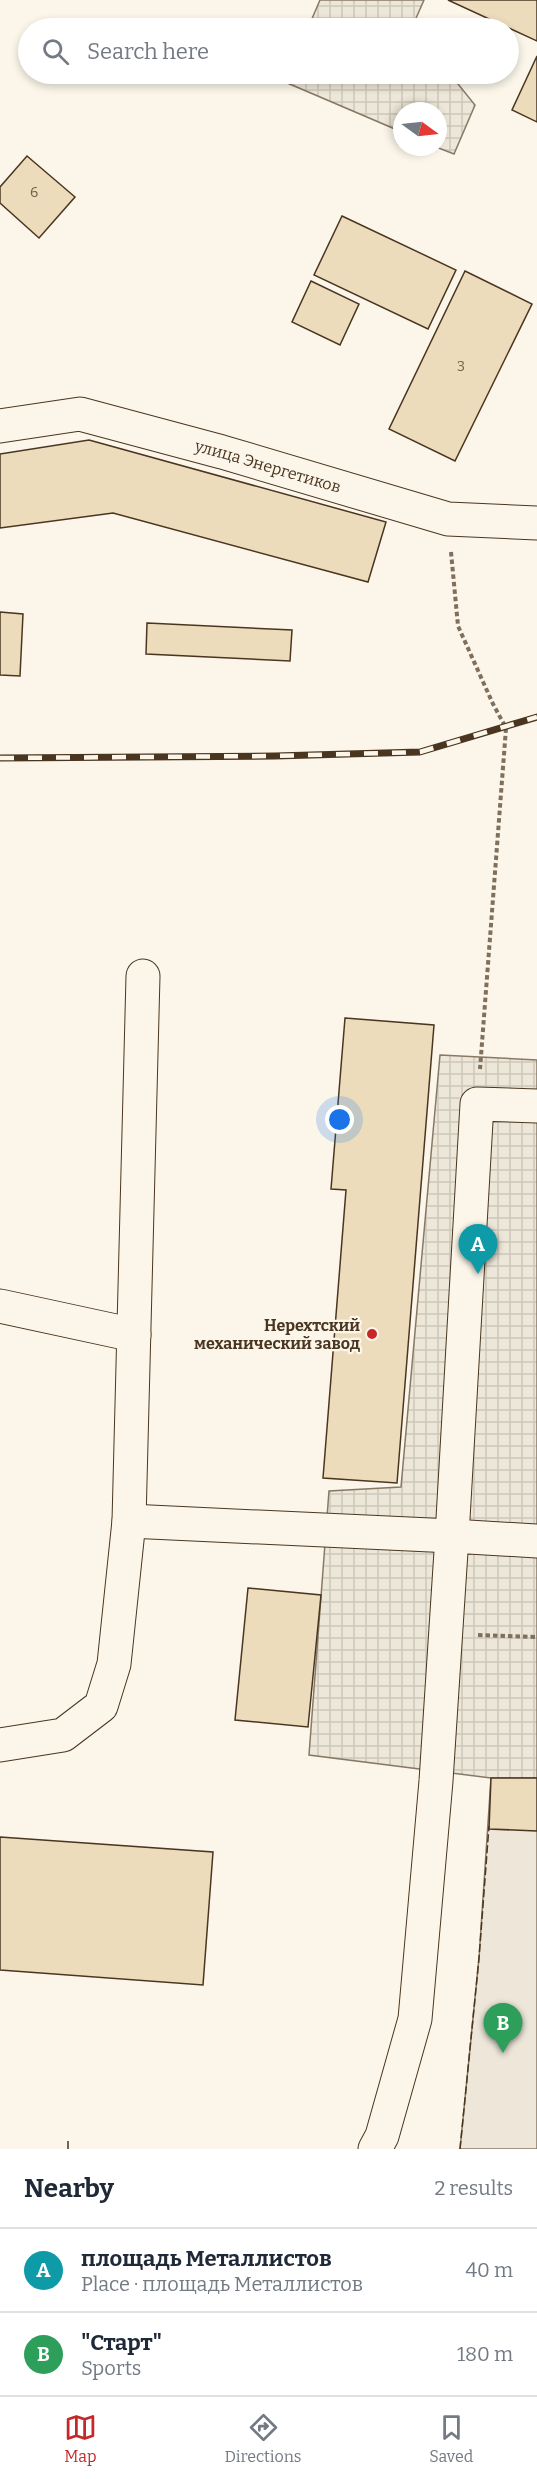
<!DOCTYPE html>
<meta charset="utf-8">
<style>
:root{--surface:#fff;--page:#f6f6f7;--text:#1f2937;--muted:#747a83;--line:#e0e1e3;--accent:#c62828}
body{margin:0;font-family:Bitter,serif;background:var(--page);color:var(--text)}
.compass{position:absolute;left:393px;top:102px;width:54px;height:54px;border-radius:50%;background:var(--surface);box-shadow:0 3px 9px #0003;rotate:105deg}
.you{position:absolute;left:340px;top:1120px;width:21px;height:21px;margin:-15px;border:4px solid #fff;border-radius:50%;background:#1a73e8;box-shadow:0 0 0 9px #1a73e833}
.badge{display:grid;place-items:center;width:39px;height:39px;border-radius:50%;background:var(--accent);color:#fff;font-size:20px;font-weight:700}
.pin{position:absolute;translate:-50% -50px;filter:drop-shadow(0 2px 3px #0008)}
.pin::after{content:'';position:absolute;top:32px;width:21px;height:18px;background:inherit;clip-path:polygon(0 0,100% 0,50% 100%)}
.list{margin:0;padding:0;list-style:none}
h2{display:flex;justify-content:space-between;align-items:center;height:78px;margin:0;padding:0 24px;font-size:26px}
h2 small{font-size:20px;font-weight:400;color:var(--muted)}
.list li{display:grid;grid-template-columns:39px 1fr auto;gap:18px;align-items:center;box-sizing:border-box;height:84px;padding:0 24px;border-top:2px solid var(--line)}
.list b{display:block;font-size:22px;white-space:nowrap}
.list p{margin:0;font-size:20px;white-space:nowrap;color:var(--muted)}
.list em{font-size:20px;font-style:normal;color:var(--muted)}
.icon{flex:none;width:33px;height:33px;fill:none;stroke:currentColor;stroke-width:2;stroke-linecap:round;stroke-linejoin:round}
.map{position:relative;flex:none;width:537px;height:2149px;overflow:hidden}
.search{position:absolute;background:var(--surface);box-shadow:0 3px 9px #0003;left:18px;right:18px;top:18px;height:66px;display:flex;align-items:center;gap:15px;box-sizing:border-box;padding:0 21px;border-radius:33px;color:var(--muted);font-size:22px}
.sheet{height:246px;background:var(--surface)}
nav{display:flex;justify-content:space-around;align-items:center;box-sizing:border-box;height:84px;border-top:2px solid var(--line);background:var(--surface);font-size:16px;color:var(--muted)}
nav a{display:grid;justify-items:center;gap:3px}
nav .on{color:var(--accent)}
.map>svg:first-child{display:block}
</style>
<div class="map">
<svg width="537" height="2149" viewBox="0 0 537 2149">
<defs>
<pattern id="plaza-grid" width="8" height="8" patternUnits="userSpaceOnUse" patternTransform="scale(1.5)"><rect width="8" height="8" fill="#ede7d9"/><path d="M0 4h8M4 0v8" fill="none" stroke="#cdc7ba"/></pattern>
</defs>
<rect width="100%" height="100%" fill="#fbf6e9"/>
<path fill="#ede6d9" stroke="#887966" stroke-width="1.5" d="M491 1778H537V2149H460L479 1958Z"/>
<path fill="url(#plaza-grid)" stroke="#887966" stroke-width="1.5" d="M320 0H424L413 25 416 28H308Z
M289 74H450L475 105 454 154 436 147H438V111H402V132L285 82Z
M440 1055 537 1060V1778H491L309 1755 329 1491 401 1487Z"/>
<path fill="#ecdcbc" stroke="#4a3520" stroke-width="1.5" d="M448 0H537V41Z
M537 56V122L512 110Z
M27 156 75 197 39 238 0 203V187Z
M342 216 456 270 428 329 314 275Z
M465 271 532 304 455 461 389 429Z
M311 281 359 304 340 345 292 322Z
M89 440 386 522 368 582 113 513 0 528V454Z
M0 612 23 614 20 676 0 675Z
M147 623 292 630 290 661 146 654Z
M345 1018 434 1025 397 1483 323 1478 346 1190 331 1189Z
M248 1588 321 1595 308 1727 235 1720Z
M491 1778H537V1831L489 1829Z
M0 1837 213 1852 203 1985 0 1970Z"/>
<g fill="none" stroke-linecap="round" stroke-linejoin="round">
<g stroke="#4a3520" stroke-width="35">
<g id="minor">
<path id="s1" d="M0 426 80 414 222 452 448 519 537 523"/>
<path d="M0 1306 134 1335"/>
<path d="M129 1521 452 1536 477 1104 537 1106"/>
<path d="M0 1745 63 1735 101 1706 114 1664 129 1521 143 976"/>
<path d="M375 2149 382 2136 415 2019 436 1781 452 1536 537 1541"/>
</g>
</g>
<path stroke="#7f6f5c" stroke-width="4" stroke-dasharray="4.5 3" stroke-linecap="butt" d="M451 552 458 626 493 704 506 728 480 1069
M478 1635 537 1637"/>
<use href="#minor" stroke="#fbf6e9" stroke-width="33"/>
<g stroke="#4a3520" stroke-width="7">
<path id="rail" d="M0 758 275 756 420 752 537 717"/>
</g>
<use href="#rail" stroke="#fbf6e9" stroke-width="4.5" stroke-dasharray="14" stroke-linecap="butt"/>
<path stroke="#4a3520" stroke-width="1.5" stroke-dasharray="8 3" stroke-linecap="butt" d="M68 2149V2140
M460 2149 479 1958 489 1826"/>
</g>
<circle fill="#c62828" stroke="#fbf6e9" stroke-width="2" cx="372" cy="1334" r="6"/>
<g text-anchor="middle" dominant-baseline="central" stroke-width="4.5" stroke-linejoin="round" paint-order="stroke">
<g font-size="14" fill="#725f47">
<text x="34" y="192">6</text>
<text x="461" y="366">3</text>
</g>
<g font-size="16" fill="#4a3520" stroke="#fbf6e9">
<text stroke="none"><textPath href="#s1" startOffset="276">улица Энергетиков</textPath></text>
</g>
<g font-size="16" font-weight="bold" fill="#4a3520" stroke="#fbf6e9" text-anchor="end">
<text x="360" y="1325">Нерехтский<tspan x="360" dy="18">механический завод</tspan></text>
</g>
</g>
</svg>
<svg class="compass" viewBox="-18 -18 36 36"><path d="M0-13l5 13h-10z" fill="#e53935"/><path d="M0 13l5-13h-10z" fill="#747a83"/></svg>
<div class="you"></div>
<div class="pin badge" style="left:478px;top:1274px;background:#0f9aa8">A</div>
<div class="pin badge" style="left:503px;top:2053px;background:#2e9e5b">B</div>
<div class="search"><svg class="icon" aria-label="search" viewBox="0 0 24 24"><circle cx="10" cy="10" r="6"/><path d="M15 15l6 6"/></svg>Search here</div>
</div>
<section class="sheet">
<h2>Nearby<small>2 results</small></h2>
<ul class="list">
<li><span class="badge" style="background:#0f9aa8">A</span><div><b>площадь Металлистов</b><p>Place · площадь Металлистов</p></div><em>40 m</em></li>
<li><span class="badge" style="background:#2e9e5b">B</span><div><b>&quot;Старт&quot;</b><p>Sports</p></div><em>180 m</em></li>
</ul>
</section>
<nav>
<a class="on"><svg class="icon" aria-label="map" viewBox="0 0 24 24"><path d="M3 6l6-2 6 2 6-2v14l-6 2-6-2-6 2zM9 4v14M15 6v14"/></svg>Map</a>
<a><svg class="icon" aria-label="directions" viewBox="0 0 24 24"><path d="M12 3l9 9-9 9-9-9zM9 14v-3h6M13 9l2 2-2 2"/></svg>Directions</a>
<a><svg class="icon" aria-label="saved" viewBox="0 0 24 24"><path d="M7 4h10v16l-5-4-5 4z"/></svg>Saved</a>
</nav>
